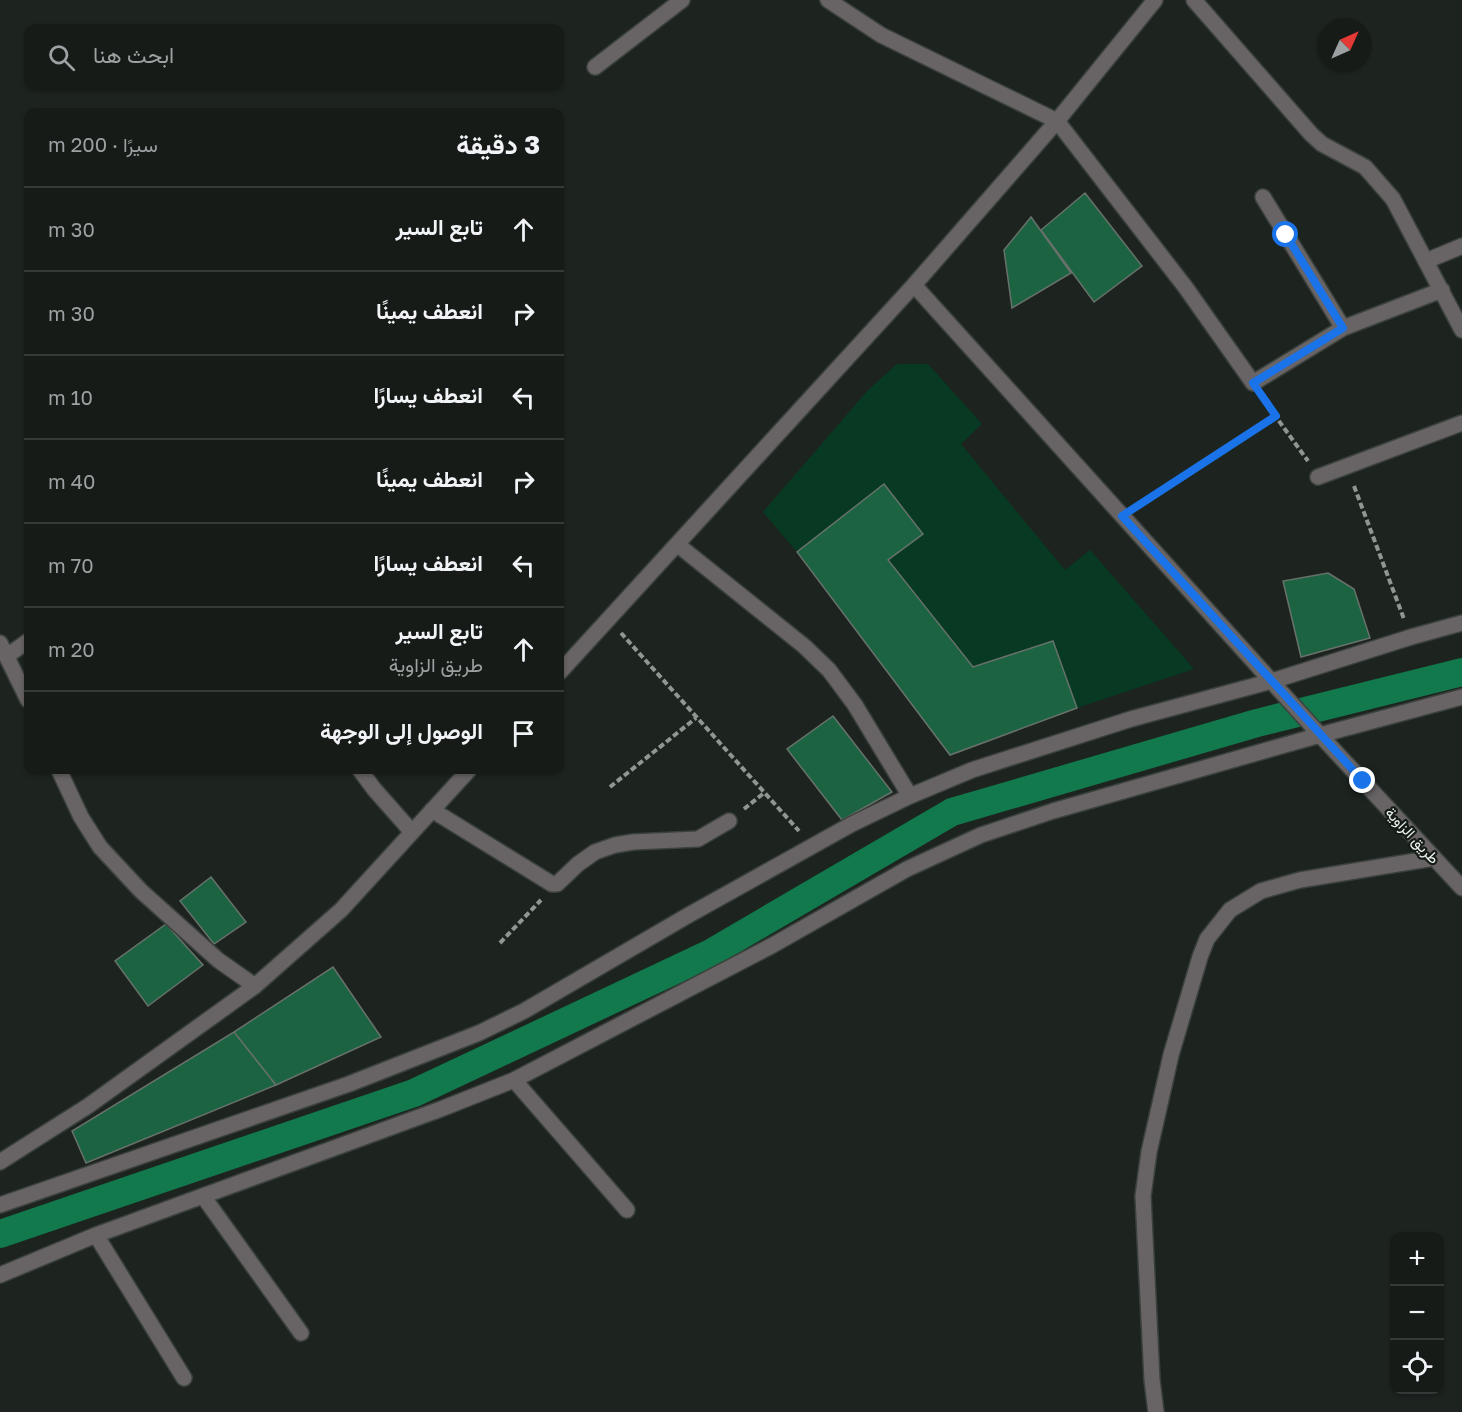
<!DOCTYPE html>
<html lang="ar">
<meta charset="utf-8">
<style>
:root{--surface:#161b18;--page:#1f2421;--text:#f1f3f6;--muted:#9ea1a2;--line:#353937}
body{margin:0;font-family:"Golos Text",Vazirmatn,sans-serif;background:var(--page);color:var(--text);direction:rtl}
.controls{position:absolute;right:18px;bottom:18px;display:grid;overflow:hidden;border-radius:12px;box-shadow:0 2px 4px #0004}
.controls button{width:54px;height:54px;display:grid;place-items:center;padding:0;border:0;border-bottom:2px solid var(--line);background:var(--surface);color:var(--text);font:30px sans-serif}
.compass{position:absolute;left:1318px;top:18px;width:54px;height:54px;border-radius:50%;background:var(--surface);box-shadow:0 2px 4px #0004;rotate:45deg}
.stop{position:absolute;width:18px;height:18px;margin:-14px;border:4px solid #1a73e8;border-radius:50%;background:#fff}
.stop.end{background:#1a73e8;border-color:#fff;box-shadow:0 2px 6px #0008}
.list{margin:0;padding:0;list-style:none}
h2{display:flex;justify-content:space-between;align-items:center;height:78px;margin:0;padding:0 24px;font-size:26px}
h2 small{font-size:20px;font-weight:400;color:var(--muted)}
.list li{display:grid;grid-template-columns:39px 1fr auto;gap:18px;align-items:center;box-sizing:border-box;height:84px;padding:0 24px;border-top:2px solid var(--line)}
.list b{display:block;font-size:22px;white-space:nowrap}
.list p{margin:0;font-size:20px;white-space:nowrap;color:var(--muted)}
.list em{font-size:20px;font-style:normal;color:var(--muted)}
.icon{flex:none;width:33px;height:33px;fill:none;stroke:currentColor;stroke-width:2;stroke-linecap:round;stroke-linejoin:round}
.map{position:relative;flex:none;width:1462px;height:1412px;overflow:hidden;direction:ltr}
.search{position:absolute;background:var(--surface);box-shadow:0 2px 4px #0004;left:24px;top:24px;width:540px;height:66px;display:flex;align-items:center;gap:15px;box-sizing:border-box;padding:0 21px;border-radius:12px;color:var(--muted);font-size:22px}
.panel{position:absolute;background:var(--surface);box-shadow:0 2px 4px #0004;left:24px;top:108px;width:540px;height:666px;border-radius:12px;direction:rtl}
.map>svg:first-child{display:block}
</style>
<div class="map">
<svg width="1462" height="1412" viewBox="0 0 1462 1412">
<rect width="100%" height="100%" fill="#1d2420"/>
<path fill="#083922" d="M897 364H928L982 424 961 444 1065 570 1090 550 1194 669 1077 708 1053 641 973 667 888 560 923 533 884 485 797 552 763 512 868 390Z"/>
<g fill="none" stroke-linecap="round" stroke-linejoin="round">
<path stroke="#11794b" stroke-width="28" d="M0 1234 414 1093 709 954 952 812 1257 723 1462 672"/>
</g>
<path fill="#1c6441" stroke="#68716b" stroke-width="1.5" d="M1085 193 1142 266 1094 302 1041 230Z
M1031 217 1071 273 1012 308 1004 250Z
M884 484 923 534 888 560 973 667 1053 641 1077 708 950 755 797 552Z
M1328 573 1354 589 1370 638 1301 657 1283 581Z
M833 716 892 792 842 820 787 749Z
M211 877 246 922 214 944 180 901Z
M166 924 203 965 148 1006 115 961Z
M333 967 381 1037 276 1085 234 1032Z
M234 1032 276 1085 86 1163 72 1131Z"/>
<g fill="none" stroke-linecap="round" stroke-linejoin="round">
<g stroke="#3b413d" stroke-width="18">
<path id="minor" d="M828 0 881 35 1057 121 1186 288 1253 383 1343 328 1442 290
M1194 0 1311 134 1322 144 1365 167 1393 199 1462 330
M595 67 682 0
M1263 197 1343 328
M1426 261 1462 246
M1318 477 1462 423
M678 545 804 646 829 670 855 705 910 796
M0 643 28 700
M7 656 28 641
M59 770 81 817 100 847 141 891 218 960 255 986
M360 770 374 789 412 832
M432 810 552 884H557L578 864 595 852 615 845 633 842 698 839 729 821
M514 1080 627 1210
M203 1196 301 1333
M0 1205 349 1084 479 1033 524 1011 687 916 852 824 910 796 972 770 1131 719 1272 681 1411 637 1462 623
M96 1235 184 1378
M0 1275 96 1235 441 1109 514 1080 773 945 907 869 981 835 1053 811 1320 735 1462 697
M1156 1412 1152 1380 1143 1196 1149 1152 1171 1055 1200 957 1207 939 1230 910 1261 891 1300 880 1434 858"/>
</g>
<g stroke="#3b413d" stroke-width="18">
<path id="tertiary" d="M914 285 1320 735 1462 888
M560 672 914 285 1057 121 1155 0
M0 1162 88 1106 255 986 341 910 469 770"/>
</g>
<path stroke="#909692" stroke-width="4" stroke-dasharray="6 3" stroke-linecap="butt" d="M1263 399 1308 461
M1354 486 1404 619
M1140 504 1276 416
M621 633 799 831
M610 787 696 718
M744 809 764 793
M500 943 541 900"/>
<use href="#minor" stroke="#686465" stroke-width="15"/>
<use href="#tertiary" stroke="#686465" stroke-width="15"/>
</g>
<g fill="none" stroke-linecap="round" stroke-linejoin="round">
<path stroke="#1a73e8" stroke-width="8" d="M1286 235 1343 328 1253 383 1276 416 1122 516 1363 781"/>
</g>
<g text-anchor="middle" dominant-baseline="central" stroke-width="4.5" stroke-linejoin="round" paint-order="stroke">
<g font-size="15" fill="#f0f5f1" stroke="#141b17">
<text transform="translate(1413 835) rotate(47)">طريق الزاوية</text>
</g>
</g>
</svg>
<div class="controls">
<button>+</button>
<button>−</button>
<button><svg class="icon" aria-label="locate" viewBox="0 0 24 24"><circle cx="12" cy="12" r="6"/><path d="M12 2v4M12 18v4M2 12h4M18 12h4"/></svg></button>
</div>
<svg class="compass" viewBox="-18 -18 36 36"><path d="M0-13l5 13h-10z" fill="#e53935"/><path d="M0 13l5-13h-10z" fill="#9ea1a2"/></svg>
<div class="stop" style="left:1286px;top:235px"></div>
<div class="stop end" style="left:1363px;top:781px"></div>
<div class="search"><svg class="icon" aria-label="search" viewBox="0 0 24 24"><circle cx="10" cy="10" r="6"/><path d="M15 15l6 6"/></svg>ابحث هنا</div>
<section class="panel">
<h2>3 دقيقة<small>سيرًا · 200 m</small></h2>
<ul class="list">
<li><svg class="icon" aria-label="ahead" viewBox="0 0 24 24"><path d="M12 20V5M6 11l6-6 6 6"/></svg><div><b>تابع السير</b></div><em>30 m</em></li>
<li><svg class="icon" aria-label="right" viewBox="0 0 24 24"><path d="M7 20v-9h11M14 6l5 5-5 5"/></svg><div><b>انعطف يمينًا</b></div><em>30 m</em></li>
<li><svg class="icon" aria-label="left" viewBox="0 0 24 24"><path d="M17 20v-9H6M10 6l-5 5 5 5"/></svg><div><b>انعطف يسارًا</b></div><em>10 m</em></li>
<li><svg class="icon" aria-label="right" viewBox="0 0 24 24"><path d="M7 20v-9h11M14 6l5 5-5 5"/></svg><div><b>انعطف يمينًا</b></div><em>40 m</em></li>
<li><svg class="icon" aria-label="left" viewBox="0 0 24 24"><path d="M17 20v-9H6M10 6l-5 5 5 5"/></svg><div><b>انعطف يسارًا</b></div><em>70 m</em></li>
<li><svg class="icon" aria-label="ahead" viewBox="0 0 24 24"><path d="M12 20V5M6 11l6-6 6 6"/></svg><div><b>تابع السير</b><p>طريق الزاوية</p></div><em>20 m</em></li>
<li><svg class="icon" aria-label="arrive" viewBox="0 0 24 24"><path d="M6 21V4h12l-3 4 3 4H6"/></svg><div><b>الوصول إلى الوجهة</b></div></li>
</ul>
</section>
</div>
